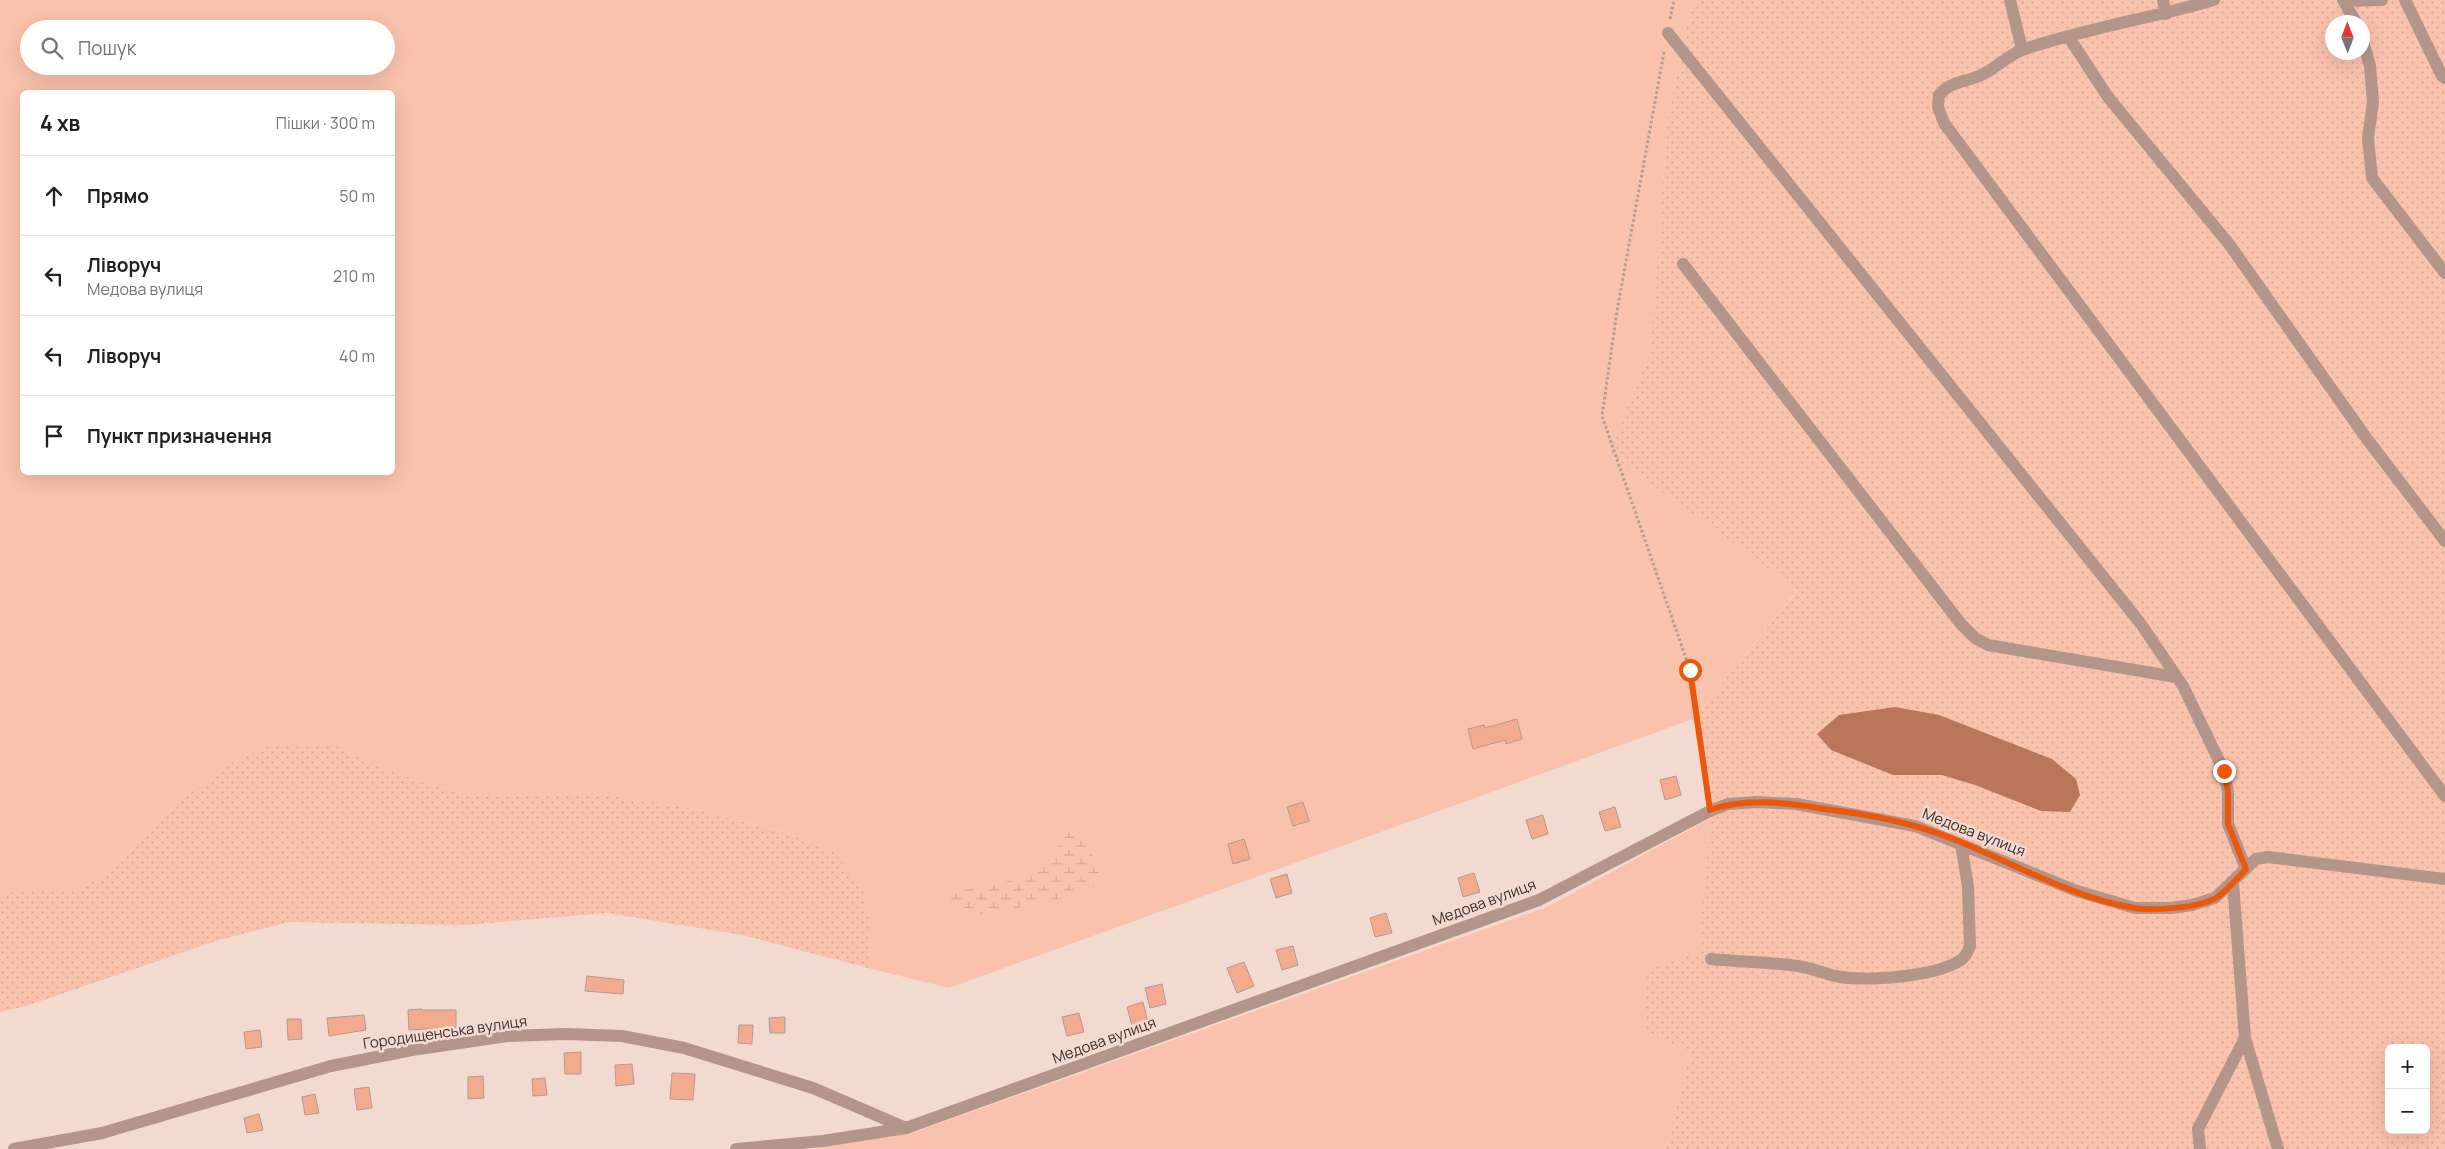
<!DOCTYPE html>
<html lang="uk">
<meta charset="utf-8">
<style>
:root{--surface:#fff;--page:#f2f2f2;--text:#202124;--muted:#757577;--line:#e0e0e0}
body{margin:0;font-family:Manrope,sans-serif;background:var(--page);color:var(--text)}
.controls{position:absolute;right:15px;bottom:15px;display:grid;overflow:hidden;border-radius:8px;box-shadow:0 5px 20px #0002}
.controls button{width:45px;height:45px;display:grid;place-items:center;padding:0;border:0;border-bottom:1px solid var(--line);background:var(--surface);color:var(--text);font:25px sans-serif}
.compass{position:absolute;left:2325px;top:15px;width:45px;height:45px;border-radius:50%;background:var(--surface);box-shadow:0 5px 20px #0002;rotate:359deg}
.stop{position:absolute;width:15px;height:15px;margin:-11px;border:4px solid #ea580c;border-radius:50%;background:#fff}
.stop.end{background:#ea580c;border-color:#fff;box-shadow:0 1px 5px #0008}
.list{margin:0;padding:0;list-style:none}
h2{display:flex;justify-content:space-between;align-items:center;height:65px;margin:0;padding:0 20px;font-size:21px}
h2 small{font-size:16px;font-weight:400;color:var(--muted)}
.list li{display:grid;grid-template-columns:32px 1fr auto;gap:15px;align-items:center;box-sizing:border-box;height:80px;padding:0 20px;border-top:1px solid var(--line)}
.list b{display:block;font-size:19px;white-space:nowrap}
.list p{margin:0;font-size:16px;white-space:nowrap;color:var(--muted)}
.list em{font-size:16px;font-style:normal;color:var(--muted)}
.icon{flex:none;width:28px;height:28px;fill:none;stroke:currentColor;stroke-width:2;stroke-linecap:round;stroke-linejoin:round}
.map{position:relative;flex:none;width:2445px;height:1149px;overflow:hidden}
.search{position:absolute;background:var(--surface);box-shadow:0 5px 20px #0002;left:20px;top:20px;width:375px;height:55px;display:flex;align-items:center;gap:12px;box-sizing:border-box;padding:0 18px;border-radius:28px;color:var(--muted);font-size:19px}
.panel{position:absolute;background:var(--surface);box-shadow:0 5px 20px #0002;left:20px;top:90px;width:375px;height:385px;border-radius:8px}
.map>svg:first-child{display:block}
</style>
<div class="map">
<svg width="2445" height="1149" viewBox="0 0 2445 1149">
<defs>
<pattern id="wetland-marsh" width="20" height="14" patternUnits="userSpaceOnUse" patternTransform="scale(1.25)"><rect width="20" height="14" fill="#f9c2ad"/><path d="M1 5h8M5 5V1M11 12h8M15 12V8" fill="none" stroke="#d6a795"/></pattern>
<pattern id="garden-dots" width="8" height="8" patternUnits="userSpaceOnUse" patternTransform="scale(1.25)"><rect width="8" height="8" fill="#f9c2ad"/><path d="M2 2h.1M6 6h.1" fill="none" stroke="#d6a795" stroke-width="1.8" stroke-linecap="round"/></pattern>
</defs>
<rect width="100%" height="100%" fill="#f3dad0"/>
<path fill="#f9c2ad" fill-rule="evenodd" d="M0 0H1694L1690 11 1668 117 1650 353 1608 453 1798 589 1693 719 949 988 868 968 869 917 834 852 790 834 696 809 591 793 478 797 429 785 364 760 331 743 176 804 116 866 82 890 0 893ZM29 29H386V66H29ZM22 92H392V472H22Z
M1711 818 1691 1051 1666 1149H812L912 1133 1547 907Z"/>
<path fill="url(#wetland-marsh)" d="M1069 832 1084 838 1100 869 1093 888 1055 901 966 917 948 905 949 893 1019 879 1051 860 1057 847Z"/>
<path fill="url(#garden-dots)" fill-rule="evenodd" d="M1694 0H2445V1149H1666L1691 1051 1643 1032 1648 970 1698 952 1711 818 1693 719 1798 590 1608 453 1650 353 1668 117 1690 11ZM2332 22H2362V52H2332ZM2389 1048H2426V1130H2389Z
M331 743 364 760 429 785 478 797 591 793 696 809 789 834 834 852 862 887 869 917 868 968 742 935 607 913 464 925 289 922 216 941 23 1007 0 1012V893L82 889 116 866 176 804 234 761 273 744Z"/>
<path fill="#b9765b" d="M1895 707 1939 715 2052 759 2076 779 2080 795 2070 812 2041 811 1975 785 1942 775H1893L1831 750 1817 734 1839 715Z"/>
<path fill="#f3ab8f" stroke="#b29a91" d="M1517 719 1522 739 1506 744 1505 740 1473 749 1468 729 1484 725 1485 728Z
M1676 776 1681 795 1665 800 1660 780Z
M1303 802 1309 821 1293 826 1287 807Z
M1615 807 1621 827 1605 831 1599 812Z
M1543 815 1548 834 1532 839 1526 820Z
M1244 839 1250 859 1233 864 1228 844Z
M1474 873 1480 892 1463 897 1458 878Z
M1287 874 1292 893 1276 898 1270 879Z
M1386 913 1392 933 1375 937 1370 918Z
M1293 946 1298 965 1282 970 1276 950Z
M1244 962 1254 986 1237 993 1227 968Z
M587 976 624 980 623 994 585 991Z
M1162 984 1166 1004 1150 1008 1145 988Z
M1143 1002 1148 1022 1132 1026 1127 1007Z
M422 1009V1010H456V1030L442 1031V1028L409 1030 408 1010Z
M1079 1013 1084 1032 1067 1036 1062 1017Z
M364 1015 366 1030 329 1036 327 1018Z
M785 1017V1033H770L769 1018Z
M287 1019H301L302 1039 288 1040Z
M739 1025H753L752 1044 738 1043Z
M260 1030 262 1047 246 1049 244 1032Z
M581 1052V1074H565L564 1053Z
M632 1064 634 1084 616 1086 615 1065Z
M672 1073 695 1074 693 1100 670 1099Z
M483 1076 484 1098 468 1099V1077Z
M545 1078 547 1095 533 1096 532 1079Z
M369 1087 372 1108 357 1110 354 1089Z
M315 1094 319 1113 305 1115 302 1097Z
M259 1114 263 1130 247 1133 244 1118Z"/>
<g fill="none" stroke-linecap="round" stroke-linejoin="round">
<path stroke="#b09c95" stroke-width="3" stroke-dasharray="2.5 2.5" stroke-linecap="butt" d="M1670 19 1674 0
M1664 52 1617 311 1602 416 1690 670 1708 797"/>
<path stroke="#b49589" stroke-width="12" d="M2010 0 2022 49
M2163 0 2166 14
M2214 0C2152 18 2087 28 2025 49 2008 54 1995 70 1979 76 1963 83 1951 81 1939 95L1938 107 1944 123 2445 796
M2343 0 2356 22
M2405 0 2442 76 2445 78
M2344 1 2382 0
M1668 33 2141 624 2183 686 2224 771 2228 792V824L2246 869
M2068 36 2108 97 2229 244 2367 439 2445 541
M2362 38 2370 66 2373 102 2368 138 2372 178 2445 273
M1683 264 1961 624 1975 638 1988 645 2176 677
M2233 883 2245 1038 2278 1149
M1711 959C1740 962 1769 962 1798 966 1811 968 1823 973 1835 976 1865 982 1938 977 1962 959 1967 955 1968 951 1970 946L1968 886 1961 844
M14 1149 102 1133 331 1066 412 1050 507 1036 565 1034 622 1036 684 1048 813 1088 906 1128
M736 1149 823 1141 906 1128 1539 900 1710 811 1728 804 1757 802 1796 804 1915 826 2077 891 2135 908H2171L2192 905 2215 898 2256 859 2268 857 2445 879
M2200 1149 2198 1129 2245 1038"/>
</g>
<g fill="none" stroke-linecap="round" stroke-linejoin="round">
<path stroke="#ea580c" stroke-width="6" d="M1690 670 1710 810C1744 798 1782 802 1818 808 1850 812 1883 817 1915 826 1989 847 2057 895 2134 908 2154 911 2198 908 2216 898 2227 891 2237 879 2246 869L2228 824V792L2224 771"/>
</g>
<g text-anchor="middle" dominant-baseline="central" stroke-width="5" stroke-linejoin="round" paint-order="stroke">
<g font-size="15" fill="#3a302d" stroke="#f3dad0">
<text transform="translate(1974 832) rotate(21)">Медова вулиця</text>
<text transform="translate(1484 902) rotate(-20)">Медова вулиця</text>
<text transform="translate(445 1032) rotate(-8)">Городищенська вулиця</text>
<text transform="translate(1104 1040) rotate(-20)">Медова вулиця</text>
</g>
</g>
</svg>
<div class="controls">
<button>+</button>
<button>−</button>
</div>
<svg class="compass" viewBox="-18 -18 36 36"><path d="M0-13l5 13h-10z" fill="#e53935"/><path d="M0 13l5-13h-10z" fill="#757577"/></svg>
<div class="stop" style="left:1690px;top:670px"></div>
<div class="stop end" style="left:2224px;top:771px"></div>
<div class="search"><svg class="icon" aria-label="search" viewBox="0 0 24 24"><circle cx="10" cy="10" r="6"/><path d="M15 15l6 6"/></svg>Пошук</div>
<section class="panel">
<h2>4 хв<small>Пішки · 300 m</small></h2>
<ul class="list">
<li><svg class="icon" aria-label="ahead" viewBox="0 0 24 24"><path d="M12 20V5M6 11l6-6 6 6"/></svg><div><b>Прямо</b></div><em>50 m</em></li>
<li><svg class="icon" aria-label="left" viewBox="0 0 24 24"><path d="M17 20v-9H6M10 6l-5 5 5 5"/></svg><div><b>Ліворуч</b><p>Медова вулиця</p></div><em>210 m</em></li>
<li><svg class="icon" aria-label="left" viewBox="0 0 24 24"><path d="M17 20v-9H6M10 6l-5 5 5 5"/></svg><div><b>Ліворуч</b></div><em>40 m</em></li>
<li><svg class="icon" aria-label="arrive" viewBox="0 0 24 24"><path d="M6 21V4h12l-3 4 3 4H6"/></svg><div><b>Пункт призначення</b></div></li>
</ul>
</section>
</div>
